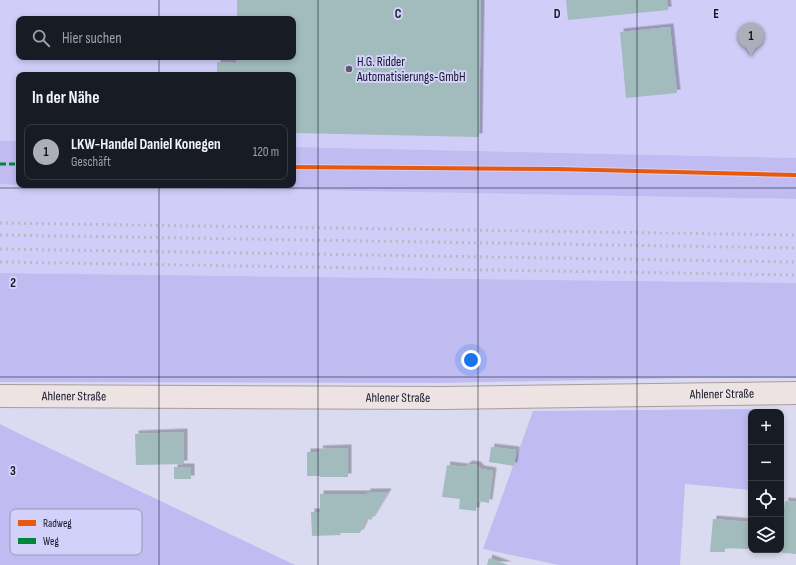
<!DOCTYPE html>
<html lang="de">
<meta charset="utf-8">
<style>
:root{--surface:#171b24;--page:#242831;--text:#f1f3f6;--muted:#9ea1a6;--line:#363941;--accent:#aeaeba}
body{margin:0;font-family:"Sofia Sans Condensed",sans-serif;background:var(--page);color:var(--text)}
.controls{position:absolute;right:12px;bottom:12px;display:grid;overflow:hidden;border-radius:8px;box-shadow:0 2px 6px #0003}
.controls button{width:36px;height:36px;display:grid;place-items:center;padding:0;border:0;border-bottom:1px solid var(--line);background:var(--surface);color:var(--text);font:20px sans-serif}
.you{position:absolute;left:471px;top:360px;width:14px;height:14px;margin:-10px;border:3px solid #fff;border-radius:50%;background:#1a73e8;box-shadow:0 0 0 6px #1a73e833}
.badge{display:grid;place-items:center;width:26px;height:26px;border-radius:50%;background:var(--accent);color:#111;font-size:13px;font-weight:700}
.pin{position:absolute;translate:-50% -33px;filter:drop-shadow(0 1px 2px #0008)}
.pin::after{content:'';position:absolute;top:21px;width:14px;height:12px;background:inherit;clip-path:polygon(0 0,100% 0,50% 100%)}
.list{margin:0;padding:0;list-style:none}
h2{display:flex;justify-content:space-between;align-items:center;height:52px;margin:0;padding:0 16px;font-size:17px}
h2 small{font-size:13px;font-weight:400;color:var(--muted)}
.list li{display:grid;grid-template-columns:26px 1fr auto;gap:12px;align-items:center;box-sizing:border-box;height:56px;margin:0 8px 8px;padding:0 8px;border:1px solid var(--line);border-radius:8px}
.list b{display:block;font-size:15px;white-space:nowrap}
.list p{margin:0;font-size:13px;white-space:nowrap;color:var(--muted)}
.list em{font-size:13px;font-style:normal;color:var(--muted)}
.icon{flex:none;width:22px;height:22px;fill:none;stroke:currentColor;stroke-width:2;stroke-linecap:round;stroke-linejoin:round}
.map{position:relative;flex:none;width:796px;height:565px;overflow:hidden}
.search{position:absolute;background:var(--surface);box-shadow:0 2px 6px #0003;left:16px;top:16px;width:280px;height:44px;display:flex;align-items:center;gap:10px;box-sizing:border-box;padding:0 14px;border-radius:8px;color:var(--muted);font-size:15px}
.panel{position:absolute;background:var(--surface);box-shadow:0 2px 6px #0003;left:16px;top:72px;width:280px;height:116px;border-radius:8px}
.map>svg:first-child{display:block}
</style>
<div class="map">
<svg width="796" height="565" viewBox="0 0 796 565">
<defs>
<filter id="shadow"><feDropShadow dx="3.5" dy="-3.5" stdDeviation="0" flood-color="#0004"/></filter>
</defs>
<rect width="100%" height="100%" fill="#dadaf0"/>
<path fill="#d0cdf8" fill-rule="evenodd" d="M0 0H796V158L293 147V75H19V141H0ZM19 19H293V57H19Z
M0 184 796 199V283L0 273Z"/>
<path fill="#c0bcf2" d="M0 141H19V185L0 184Z
M293 147 796 158V199L40 185H293Z
M0 273 796 283V378H687L441 383 0 382Z
M755 409V412H751V490L685 484 680 565H559L483 549 533 411Z
M0 424 22 435 295 565H0Z"/>
<path fill="#a2bbbc" filter="url(#shadow)" d="M237 0H481L479 137 293 133V75H217V62L236 63V57H293V19H237Z
M566 0H667L668 10 568 20Z
M670 27 677 93 626 98 620 32Z
M184 432V464L136 465 135 434Z
M491 447 516 450 514 466 489 462Z
M348 448V477H319L320 476H307V452H320L319 449Z
M469 464 477 465 481 469 493 471 489 503 477 501 476 511 459 509 460 499 442 497 447 465 465 467Z
M174 467H191V479H174Z
M367 492H388L371 520 367 518 360 533H340L341 535 312 536 311 512H320V494H367Z
M785 501 796 502V554L766 551V550H781V524H782Z
M713 519 750 522 748 549 725 548V552H710Z
M489 558 508 565H487Z"/>
<g fill="none" stroke-linecap="round" stroke-linejoin="round">
<g stroke="#ab9c9f" stroke-width="24">
<g id="major">
<path id="s1" d="M0 396 445 398 796 393"/>
</g>
</g>
<use href="#major" stroke="#ece3e2" stroke-width="22"/>
<path stroke="#babac0" stroke-width="3" stroke-dasharray="2 4" stroke-linecap="butt" d="M0 223 796 235
M0 235 796 248
M0 249 796 262
M0 262 796 275"/>
<path stroke="#00873e" stroke-width="3" stroke-dasharray="6 3" stroke-linecap="butt" d="M0 164H19"/>
<g stroke="#d2d1f9" stroke-width="6">
<path id="cycleway" d="M293 167 557 169 796 175"/>
</g>
<use href="#cycleway" stroke="#e8590c" stroke-width="4"/>
</g>
<path fill="none" stroke="#16142b" stroke-width="1" stroke-opacity="0.55" d="M159 0V19M318 0V565M478 0V565M637 0V565M159 57V75M159 185V565M0 188H796M0 377H796"/>
<circle fill="#5b5970" stroke="#d2d1f9" stroke-width="1.5" cx="349" cy="69" r="4"/>
<g text-anchor="middle" dominant-baseline="central" stroke-width="4" stroke-linejoin="round" paint-order="stroke">
<g font-size="13" fill="#16142b" stroke="#d2d1f9" text-anchor="start">
<text x="357" y="62">H.G. Ridder<tspan x="357" dy="15">Automatisierungs-GmbH</tspan></text>
</g>
<g font-size="13" fill="#16142b" stroke="#d2d1f9">
<text stroke="none"><textPath href="#s1" startOffset="722">Ahlener Straße</textPath></text>
<text stroke="none"><textPath href="#s1" startOffset="74">Ahlener Straße</textPath></text>
<text stroke="none"><textPath href="#s1" startOffset="398">Ahlener Straße</textPath></text>
</g>
</g>
<rect x="10" y="509" width="132" height="46" rx="6" fill="#d2d1f9" stroke="#9a98bb" stroke-width="1"/>
<rect x="18" y="520" width="18" height="6" fill="#e8590c"/>
<rect x="18" y="538" width="18" height="6" fill="#00873e"/>
<g font-size="11" fill="#16142b">
<text x="43" y="527">Radweg</text>
<text x="43" y="545">Weg</text>
</g>
<g font-size="13" text-anchor="middle" font-weight="bold" fill="#16142b" stroke="#d2d1f9" stroke-width="4" stroke-linejoin="round" paint-order="stroke">
<text x="398" y="18">C</text>
<text x="557" y="18">D</text>
<text x="716" y="18">E</text>
<text x="13" y="287">2</text>
<text x="13" y="475">3</text>
</g>
</svg>
<div class="controls">
<button>+</button>
<button>−</button>
<button><svg class="icon" aria-label="locate" viewBox="0 0 24 24"><circle cx="12" cy="12" r="6"/><path d="M12 2v4M12 18v4M2 12h4M18 12h4"/></svg></button>
<button><svg class="icon" aria-label="layers" viewBox="0 0 24 24"><path d="M12 4l9 5-9 5-9-5zM3 14l9 5 9-5"/></svg></button>
</div>
<div class="you"></div>
<div class="pin badge" style="left:751px;top:56px">1</div>
<div class="search"><svg class="icon" aria-label="search" viewBox="0 0 24 24"><circle cx="10" cy="10" r="6"/><path d="M15 15l6 6"/></svg>Hier suchen</div>
<section class="panel">
<h2>In der Nähe<small></small></h2>
<ul class="list">
<li><span class="badge">1</span><div><b>LKW-Handel Daniel Konegen</b><p>Geschäft</p></div><em>120 m</em></li>
</ul>
</section>
</div>
